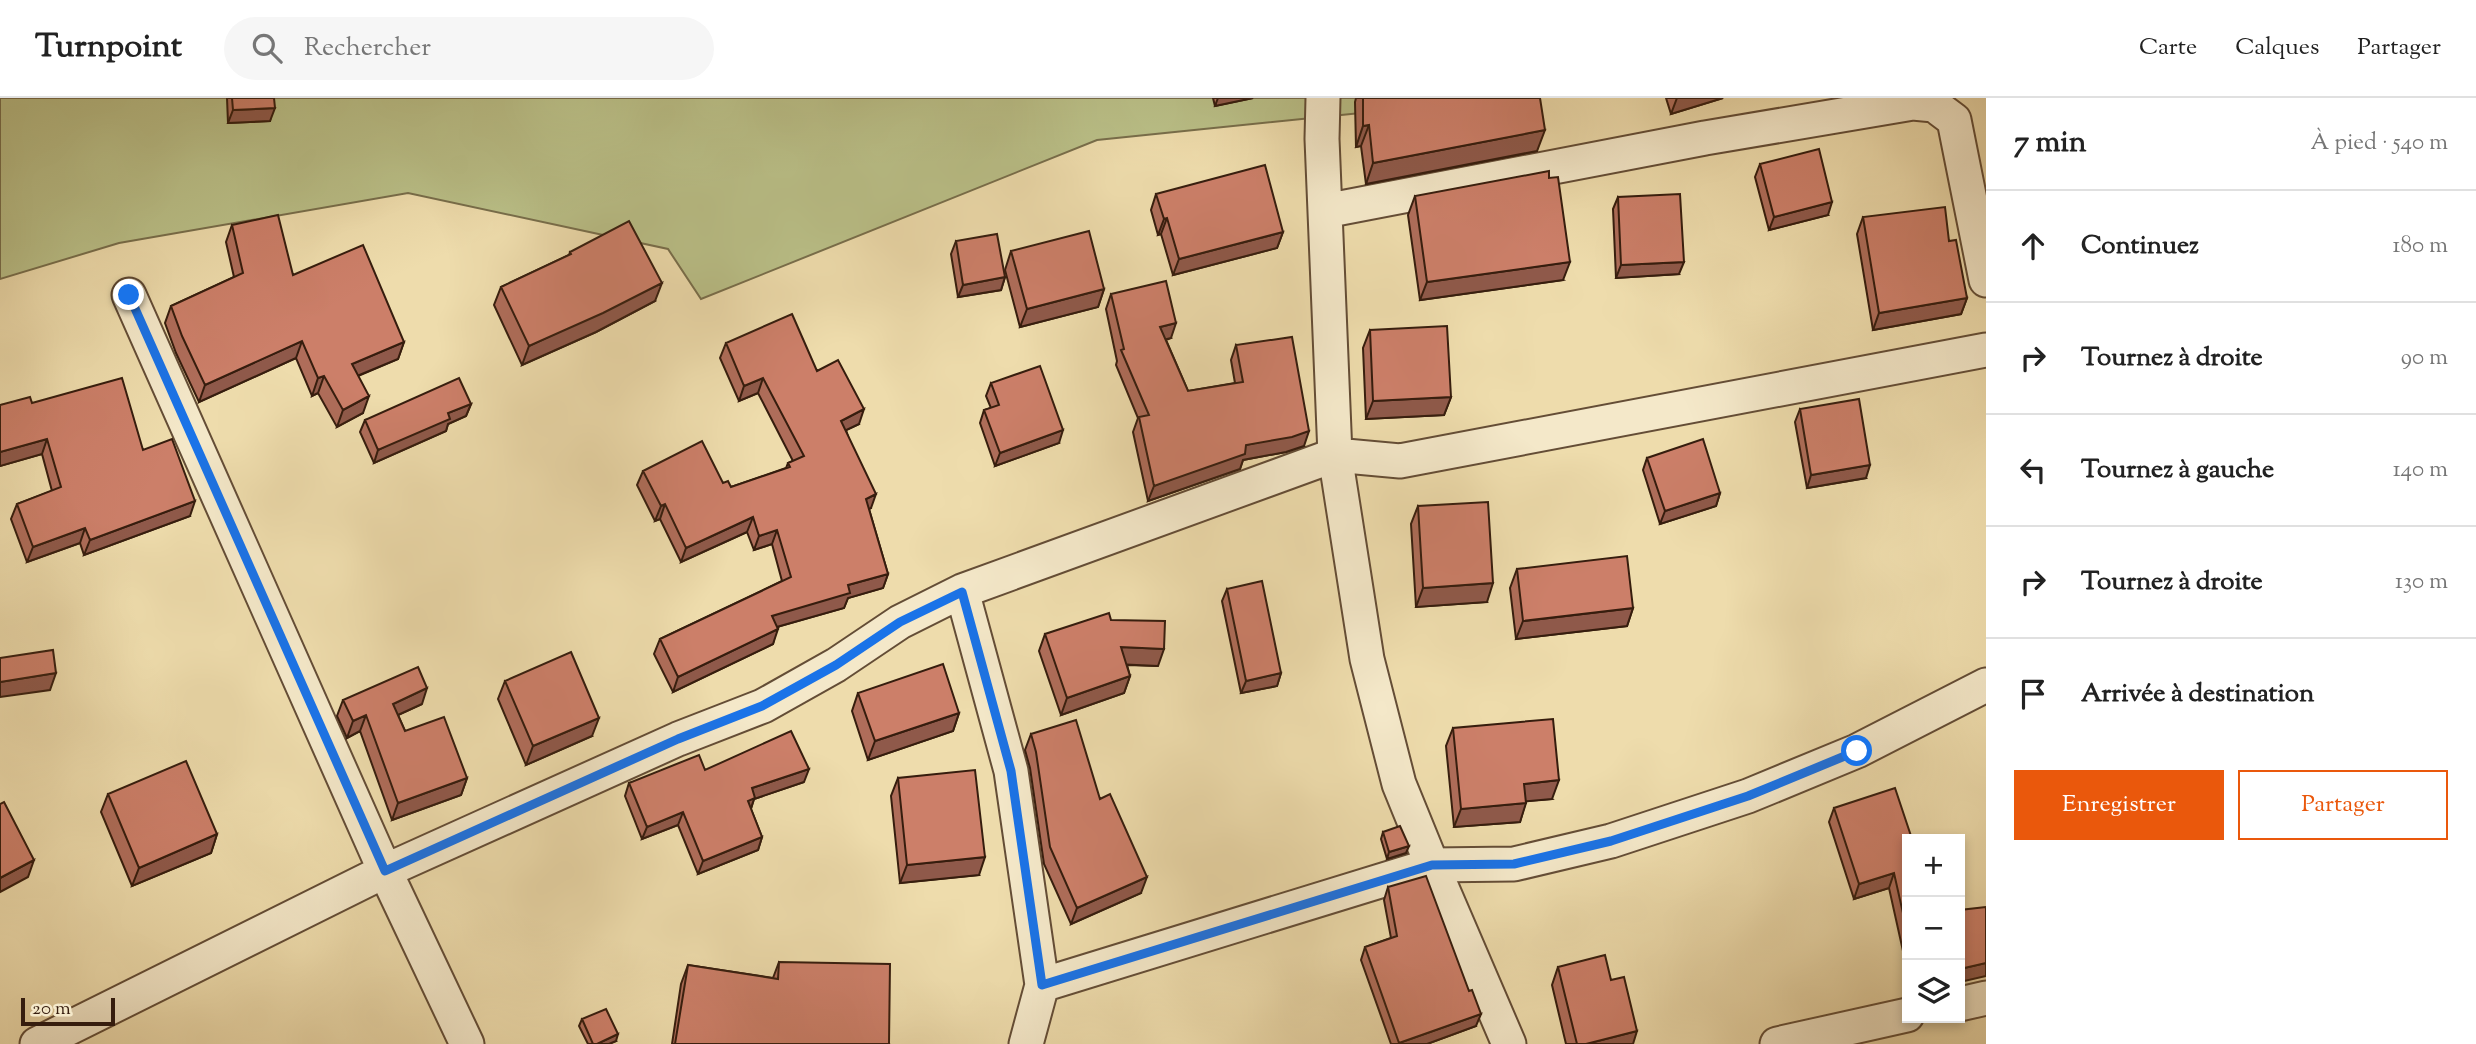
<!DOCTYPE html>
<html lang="fr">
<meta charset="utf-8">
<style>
:root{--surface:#fff;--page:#f6f6f6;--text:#222;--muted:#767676;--line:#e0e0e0;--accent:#ea580c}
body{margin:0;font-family:"Sorts Mill Goudy",serif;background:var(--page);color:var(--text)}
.controls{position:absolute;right:21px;bottom:21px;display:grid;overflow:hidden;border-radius:0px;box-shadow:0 4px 10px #0003}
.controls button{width:63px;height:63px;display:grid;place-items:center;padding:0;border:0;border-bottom:2px solid var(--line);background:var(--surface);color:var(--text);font:35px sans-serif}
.scale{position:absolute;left:21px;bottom:18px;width:94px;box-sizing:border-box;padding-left:7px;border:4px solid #361d0e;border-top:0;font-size:19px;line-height:24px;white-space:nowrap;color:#361d0e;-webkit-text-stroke:5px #f4e8c9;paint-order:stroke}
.stop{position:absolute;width:21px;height:21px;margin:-16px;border:5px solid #1a73e8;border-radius:50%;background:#fff}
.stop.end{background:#1a73e8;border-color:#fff;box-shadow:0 2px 7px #0008}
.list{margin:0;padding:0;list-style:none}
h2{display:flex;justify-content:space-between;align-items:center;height:91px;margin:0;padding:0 28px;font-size:30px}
h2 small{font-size:23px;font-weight:400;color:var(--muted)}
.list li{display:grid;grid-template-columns:46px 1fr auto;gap:21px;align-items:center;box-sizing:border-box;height:112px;padding:0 28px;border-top:2px solid var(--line)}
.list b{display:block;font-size:26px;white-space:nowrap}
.list em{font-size:23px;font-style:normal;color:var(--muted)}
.actions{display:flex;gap:14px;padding:21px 28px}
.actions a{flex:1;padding:16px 0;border:2px solid var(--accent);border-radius:0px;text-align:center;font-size:24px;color:var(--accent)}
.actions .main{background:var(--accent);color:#fff}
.icon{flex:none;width:38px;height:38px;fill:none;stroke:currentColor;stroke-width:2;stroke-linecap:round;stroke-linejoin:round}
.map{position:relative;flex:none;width:1986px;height:946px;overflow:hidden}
header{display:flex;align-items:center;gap:42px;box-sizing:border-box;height:98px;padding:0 35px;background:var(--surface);border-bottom:2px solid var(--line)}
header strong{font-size:33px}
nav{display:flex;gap:38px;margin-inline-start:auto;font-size:24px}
.search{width:490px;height:63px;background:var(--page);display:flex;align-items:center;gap:18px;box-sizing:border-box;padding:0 24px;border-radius:38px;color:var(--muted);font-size:26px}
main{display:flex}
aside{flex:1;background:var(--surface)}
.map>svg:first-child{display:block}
</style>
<header>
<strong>Turnpoint</strong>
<div class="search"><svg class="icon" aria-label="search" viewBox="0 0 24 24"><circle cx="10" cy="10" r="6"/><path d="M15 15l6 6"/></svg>Rechercher</div>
<nav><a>Carte</a><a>Calques</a><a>Partager</a></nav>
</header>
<main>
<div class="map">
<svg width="1986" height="946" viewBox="0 0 1986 946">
<rect width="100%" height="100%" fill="#eedcac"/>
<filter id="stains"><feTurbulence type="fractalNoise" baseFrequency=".00286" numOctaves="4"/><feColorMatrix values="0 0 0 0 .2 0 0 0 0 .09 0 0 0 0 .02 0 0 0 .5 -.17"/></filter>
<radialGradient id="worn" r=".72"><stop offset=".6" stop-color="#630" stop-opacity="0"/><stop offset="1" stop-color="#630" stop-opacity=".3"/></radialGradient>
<path fill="#bac088" stroke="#786e4b" stroke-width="2" d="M0 0H1508L1097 42 701 201 668 151 408 95 119 145 0 181Z"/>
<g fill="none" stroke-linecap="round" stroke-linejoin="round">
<g stroke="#644d36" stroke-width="37">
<path id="minor" d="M1323 0 1322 41 1335 357 1367 561 1399 686 1432 767 1509 946
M1325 113 1705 40 1913 5 1934 7 1954 22 1986 182
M129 197 385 773 467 946
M962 493 1011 673 1042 887
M1960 906 1986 900
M37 946 385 773 678 641 763 608 836 567 900 524 962 493 1335 357 1400 363 1986 252
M1026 946 1042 887 1432 767 1514 766 1611 743 1748 698 1857 653 1986 587
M1777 946 1907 917"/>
</g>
<use href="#minor" stroke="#f4e8c9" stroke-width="33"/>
</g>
<path fill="#af6d5a" stroke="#361d0e" stroke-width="2" d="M227 0H274L270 23 228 25Z
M1213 0H1253L1215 8Z
M1356 0H1540L1537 53 1366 86 1361 48 1356 49 1355 4Z
M1666 0H1723L1671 16Z
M1760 66 1828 117 1769 132 1755 79Z
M1156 96 1283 134 1277 150 1173 177 1161 136 1158 137 1151 112Z
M1415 98 1563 182 1420 202 1408 117Z
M1618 99 1679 176 1616 180 1613 111Z
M1863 119 1949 143 1967 200 1961 216 1873 232 1857 136Z
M232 127 293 177 404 244 398 261 358 278 363 315 337 329 318 295 312 298 296 260 199 304 176 255 165 225 171 208 234 179 226 144Z
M956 143 1005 179 1001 192 958 199 951 156Z
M1011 153 1104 191 1098 209 1020 229 1005 172Z
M570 154 655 203 596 234 522 267 494 207 501 189 569 157Z
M1111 196 1171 240 1166 242 1188 293 1235 285 1231 262 1236 247 1304 348 1286 354 1243 362 1240 371 1148 403 1133 334 1138 320 1116 267 1117 263 1106 211Z
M1370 232 1451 299 1444 317 1366 321 1363 250Z
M726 245 817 273 859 326 846 332 871 410 869 411 888 476 883 490 848 500 844 510 777 529 773 546 673 594 654 556 660 541 782 483 772 446 754 452 747 434 681 464 660 421 655 423 637 387 643 373 723 385 731 389 786 370 788 365 793 363 758 295 739 303 720 260Z
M991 285 1059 345 995 368 980 325 984 312 991 310 986 298Z
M32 305 143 352 190 418 84 457 80 445 27 464 11 421 17 406 52 393 42 356 0 368V307Z
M471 306 466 318 448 326 446 333 374 365 360 334 365 322Z
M1800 311 1866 380 1807 390 1795 324Z
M1647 360 1720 395 1716 408 1660 426 1643 372Z
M1418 408 1487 504 1416 509 1411 426Z
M1517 471 1633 510 1627 528 1516 541 1510 490Z
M1227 491 1281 575 1277 588 1241 595 1222 503Z
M1045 536 1158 568 1127 567 1130 578 1124 595 1061 617 1039 553Z
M505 583 592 638 526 667 498 601Z
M858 595 959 615 953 633 868 662 852 613Z
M343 602 422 606 398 617 405 633 467 680 461 697 392 722 360 633 347 640 337 618Z
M1453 630 1552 701 1526 703 1520 724 1454 729 1446 648Z
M1031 636 1100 701 1141 795 1071 826 1044 766 1030 670 1025 652Z
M705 672 804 684 754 701 751 711 762 739 758 752 698 776 678 727 642 741 625 698 629 685Z
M898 680 979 777 900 785 891 698Z
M108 696 217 736 211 755 132 788 101 714Z
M1834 710 1907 741V871L1889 790 1854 801 1829 724Z
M1383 734 1406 755 1387 761 1381 741Z
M1388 789 1476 928 1427 946H1391L1361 862 1365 849 1391 840 1384 802Z
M779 864 889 946H672L681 886 688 867 773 880Z
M1558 869 1611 882 1633 946H1566L1552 887Z
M582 921 616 943 609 946H588L579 928Z"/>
<path fill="#8f594a" stroke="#361d0e" stroke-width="2" d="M1218 0H1253L1215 8Z
M1677 0H1723L1671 16Z
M275 10 270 23 228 25 233 12Z
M1369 27 1361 48 1356 49 1363 28Z
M1545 32 1537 53 1366 86 1373 65Z
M1832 104 1828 117 1769 132 1774 119Z
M1167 120 1161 136 1158 137 1164 121Z
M1283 134 1277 150 1173 177 1179 161Z
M1570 164 1563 182 1420 202 1427 184Z
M1684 164 1679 176 1616 180 1621 167Z
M1005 179 1001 192 958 199 963 187Z
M662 185 655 203 596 234 522 267 529 248Z
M1104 191 1098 209 1020 229 1027 211Z
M1967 200 1961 216 1873 232 1879 215Z
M1176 225 1171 240 1155 244 1160 229Z
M302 243 296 260 199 304 205 287Z
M404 244 398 261 345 283 352 266Z
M324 278 318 295 312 298 318 280Z
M763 280 758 295 739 303 744 288Z
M369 298 363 315 337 329 343 312Z
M1451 299 1444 317 1366 321 1373 303Z
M471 306 466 318 448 326 446 333 374 365 378 352 448 315Z
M864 311 859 326 836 337 841 323Z
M1063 332 1059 345 995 368 1000 355Z
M1309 333 1304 348 1286 354 1243 362 1240 371 1148 403 1154 388 1246 347Z
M47 341 42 356 0 368V354Z
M1870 367 1866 380 1807 390 1811 377Z
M1720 395 1716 408 1660 426 1665 413Z
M876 396 871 410 861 415 866 401Z
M195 403 190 418 84 457 90 442Z
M665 406 660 421 655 423 661 408Z
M753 419 747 434 681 464 686 450Z
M85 430 80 445 27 464 33 449Z
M777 432 772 446 754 452 759 438Z
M888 476 883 490 848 500 844 510 766 532 772 518 848 487Z
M1493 485 1487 504 1416 509 1423 490Z
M1633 510 1627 528 1516 541 1523 523Z
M778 531 773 546 673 594 678 579Z
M1121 549 1164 551 1158 568 1115 566Z
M56 575 50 592 0 599V584Z
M1281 575 1277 588 1241 595 1246 583Z
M1130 578 1124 595 1061 617 1067 600Z
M427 590 422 606 387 622 393 606Z
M959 615 953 633 868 662 875 643Z
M366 617 360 633 347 640 353 623Z
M599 620 592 638 526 667 533 648Z
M809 671 804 684 754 701 750 713 748 703 752 690Z
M467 680 461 697 392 722 398 705Z
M1559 682 1552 701 1517 704 1524 686Z
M1526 705 1520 724 1454 729 1461 711Z
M683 714 678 727 642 741 647 729Z
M217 736 211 755 132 788 139 770Z
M762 739 758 752 698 776 703 763Z
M1409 748 1406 755 1387 761 1389 754Z
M985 759 979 777 900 785 907 767Z
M34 762 28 779 0 794V780Z
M1894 775 1889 790 1854 801 1859 786Z
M1147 779 1141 795 1071 826 1077 810Z
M1986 865V878L1960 884V871Z
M1481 916 1476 928 1427 946H1399V945Z
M1637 933 1633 946H1586Z
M618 936 616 943 609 946H597Z"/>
<path fill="#cc7f69" stroke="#361d0e" stroke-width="2" d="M232 0H274L275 10 233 12Z
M1363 0H1540L1545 32 1373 65 1369 27 1363 28Z
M1819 51 1832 104 1774 119 1760 66Z
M1265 67 1283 134 1179 161 1167 120 1164 121 1156 96Z
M1549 73V80L1558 79 1570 164 1427 184 1415 98Z
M1680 96 1684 164 1621 167 1618 99Z
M1945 109 1949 143 1956 142 1967 200 1879 215 1863 119Z
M278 117 293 177 363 147 404 244 352 266 369 298 343 312 324 278 318 280 302 243 205 287 182 238 171 208 243 175 232 127Z
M629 123 662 185 603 215 529 248 501 189 571 156 570 154Z
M1089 133 1104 191 1027 211 1011 153Z
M997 136 1005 179 963 187 956 143Z
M1166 183 1176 225 1160 229 1188 293 1243 284 1236 247 1292 239 1309 333 1292 339 1246 347 1245 356 1154 388 1139 319 1149 317 1121 252 1124 251 1111 196Z
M792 216 817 273 838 262 864 311 841 323 876 396 866 401 888 476 848 487 850 495 772 518 778 531 678 579 660 541 791 479 777 432 759 438 753 419 686 450 665 406 661 408 643 373 702 343 723 385 728 383 731 389 790 369 788 365 804 358 763 280 744 288 726 245Z
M1447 228 1451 299 1373 303 1370 232Z
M1040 268 1063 332 1000 355 984 312 999 307 991 285Z
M122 280 143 352 172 341 195 403 90 442 85 430 33 449 17 406 61 389 47 341 0 354V307L30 299 32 305Z
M459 280 471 306 448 315 450 321 378 352 365 322Z
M1859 301 1870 367 1811 377 1800 311Z
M1703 341 1720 395 1665 413 1647 360Z
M1488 404 1493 485 1423 490 1418 408Z
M1627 458 1633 510 1523 523 1517 471Z
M1262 483 1281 575 1246 583 1227 491Z
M1109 515 1111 522 1165 523 1164 551 1121 549 1130 578 1067 600 1045 536Z
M53 552 56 575 0 584V560Z
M571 554 599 620 533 648 505 583Z
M943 566 959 615 875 643 858 595Z
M418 569 427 590 393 606 405 633 444 619 467 680 398 705 366 617 353 623 343 602Z
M1553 621 1559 682 1524 686 1526 705 1461 711 1453 630Z
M1076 622 1100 701 1110 696 1147 779 1077 810 1050 749 1036 654 1031 636Z
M791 633 809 671 752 690 755 700 748 703 762 739 703 763 683 714 647 729 629 685 699 657 705 672Z
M186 663 217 736 139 770 108 696Z
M975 672 985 759 907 767 898 680Z
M1895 690 1912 741H1907V833L1894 775 1859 786 1834 710Z
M4 704 34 762 0 780V706Z
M1400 728 1409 748 1389 754 1383 734Z
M1426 778 1469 893 1472 892 1481 916 1399 945 1365 849 1397 838 1388 789Z
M1986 809V865L1960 871V812Z
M1605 857 1611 882 1624 879 1637 933 1586 946H1577L1558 869Z
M779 864 890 866 889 946H675L688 867 778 881Z
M606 911 618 936 597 946H593L582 921Z"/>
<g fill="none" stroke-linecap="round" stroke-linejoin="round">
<path stroke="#1a73e8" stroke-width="9" d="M129 197 385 773 678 641 762 608 836 567 900 524 962 494 1011 673 1042 887 1432 767 1514 766 1611 743 1748 698 1857 653"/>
</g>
<rect width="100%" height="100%" filter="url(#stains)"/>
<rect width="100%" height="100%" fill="url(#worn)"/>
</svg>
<div class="controls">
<button>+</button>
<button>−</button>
<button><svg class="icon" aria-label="layers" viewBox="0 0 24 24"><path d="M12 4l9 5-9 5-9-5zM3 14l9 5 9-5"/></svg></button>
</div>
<div class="scale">20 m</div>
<div class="stop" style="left:1857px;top:653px"></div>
<div class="stop end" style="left:129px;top:197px"></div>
</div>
<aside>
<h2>7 min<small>À pied · 540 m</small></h2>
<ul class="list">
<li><svg class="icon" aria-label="ahead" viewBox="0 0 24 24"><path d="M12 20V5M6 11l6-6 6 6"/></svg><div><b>Continuez</b></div><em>180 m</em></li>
<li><svg class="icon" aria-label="right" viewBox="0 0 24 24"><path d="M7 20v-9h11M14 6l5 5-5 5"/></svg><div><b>Tournez à droite</b></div><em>90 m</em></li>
<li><svg class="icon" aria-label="left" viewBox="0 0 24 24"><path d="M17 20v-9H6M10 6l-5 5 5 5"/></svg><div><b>Tournez à gauche</b></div><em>140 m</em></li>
<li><svg class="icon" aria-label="right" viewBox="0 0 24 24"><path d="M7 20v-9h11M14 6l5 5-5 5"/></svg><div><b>Tournez à droite</b></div><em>130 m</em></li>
<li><svg class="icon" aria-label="arrive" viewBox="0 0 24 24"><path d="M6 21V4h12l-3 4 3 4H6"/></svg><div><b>Arrivée à destination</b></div></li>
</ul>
<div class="actions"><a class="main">Enregistrer</a><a>Partager</a></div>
</aside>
</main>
